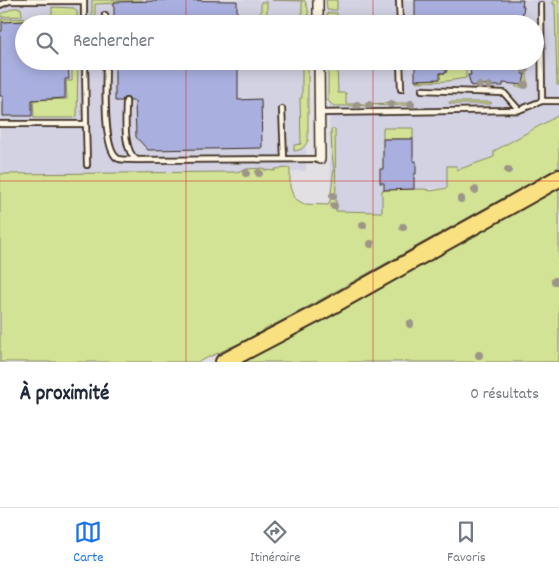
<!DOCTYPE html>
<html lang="fr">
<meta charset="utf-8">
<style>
:root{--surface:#fff;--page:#f6f6f7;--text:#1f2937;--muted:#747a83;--line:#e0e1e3;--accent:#1a73e8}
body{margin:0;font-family:Dekko,sans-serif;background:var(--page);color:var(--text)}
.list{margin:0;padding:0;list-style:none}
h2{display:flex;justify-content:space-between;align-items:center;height:65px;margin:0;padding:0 20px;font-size:21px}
h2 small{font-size:16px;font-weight:400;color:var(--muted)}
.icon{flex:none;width:28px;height:28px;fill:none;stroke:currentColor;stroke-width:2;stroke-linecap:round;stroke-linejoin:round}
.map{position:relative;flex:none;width:559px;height:362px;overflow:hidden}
.search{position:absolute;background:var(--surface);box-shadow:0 2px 12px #0003;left:15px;right:15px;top:15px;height:55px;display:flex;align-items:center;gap:12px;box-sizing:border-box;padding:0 18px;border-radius:28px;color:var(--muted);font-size:19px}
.sheet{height:145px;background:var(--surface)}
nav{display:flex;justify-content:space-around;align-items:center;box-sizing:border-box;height:70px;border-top:1px solid var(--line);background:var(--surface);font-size:14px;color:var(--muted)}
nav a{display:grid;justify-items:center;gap:2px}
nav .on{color:var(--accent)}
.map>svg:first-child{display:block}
</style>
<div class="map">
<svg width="559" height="362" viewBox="0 0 559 362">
<rect width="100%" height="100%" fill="#e3e0e4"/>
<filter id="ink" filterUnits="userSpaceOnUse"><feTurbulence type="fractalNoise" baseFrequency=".02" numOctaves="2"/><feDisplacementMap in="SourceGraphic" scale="10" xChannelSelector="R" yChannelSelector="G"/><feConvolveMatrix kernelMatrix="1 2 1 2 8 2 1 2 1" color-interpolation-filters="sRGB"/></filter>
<g filter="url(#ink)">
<path fill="#d2d2e3" d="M0 0H305L308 9 309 24H24V61H308V140L306 146V171L0 174Z
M326 0H559V115L494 151V157L448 188 383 190V212L331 211 328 61H535V24H327Z"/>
<path fill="#d3e396" stroke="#87865a" d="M92 0H142L143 2 95 4V24H92Z
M272 0H303L305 1 308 9 309 24H302V1Z
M326 0H337V10H327Z
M553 0H559V85H557L555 4H553Z
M261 2H267V24H261Z
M52 7 74 8 77 12V24H62L52 16Z
M13 8H21L22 16 1 17V14Z
M327 13H337V24H327Z
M51 18V24H27L26 21 2 22 1 19Z
M72 61H78L77 116 74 118H34L33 100 67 99 66 81H72Z
M302 61H308V140C305 147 302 150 294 151V145L301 144 300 98H302Z
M328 61H337L338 93H346V104L408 103V105L334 106 328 101Z
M448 61H466V78L447 81 417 82 415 80 439 79 440 73H446V70H448L446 63Z
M523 61H527V87H516V84L523 85 525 74H522L524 63Z
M449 102H491V104H450Z
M559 115V167L311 305 240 343 198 362H0V174L236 172 247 169 264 168V170L275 171V169L290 168V187L294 198 304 204 328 205 330 201 334 169 332 155 331 129H335L336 211 382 212V190L425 189 431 191 447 188V166H456L457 170 494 157V151Z
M383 128H413V139H383Z
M559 185V362H236Z"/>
<path fill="#a9b0e0" stroke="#3b2a1e" d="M157 0 237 1V24H114V2L157 1Z
M415 0H523L522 6H524L522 17H525L523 24H415Z
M27 21V24H24V61H68L69 79H65V98L32 100V116H3V96H0V31H2V22Z
M115 61H238V100L261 99 262 148 148 150 136 137 135 101H115Z
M415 61H446V73H440V79L415 80Z
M470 61H523V63H525L522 74H525L523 85 503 83V86H491V84L471 86 468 75H471L469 64 471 63Z
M383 139H413V161H416V174H414V189L384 190V183H380V169H383Z"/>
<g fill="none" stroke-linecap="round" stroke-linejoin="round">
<g stroke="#3b2a1e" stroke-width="8">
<path id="lane" d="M84 0V24
M399 0 400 24
M0 5 9 1H84
M541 5 542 101H559
M105 15V24
M106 61C106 80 102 147 117 158 121 161 130 159 136 160
M400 61 401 89
M422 90 504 93 519 110
M126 101C126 117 122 151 137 160L320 159
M282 109 284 159
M320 113 519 110 542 101
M0 124H86L85 61
M86 124 87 165"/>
</g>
<g stroke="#3b2a1e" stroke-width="12">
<path id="street" d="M318 0V24
M319 61 320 159"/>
</g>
<g stroke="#3b2a1e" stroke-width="20">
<path id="highway" d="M224 362 320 312 559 178"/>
</g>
<use href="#lane" stroke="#fcf5e5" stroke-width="4.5"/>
<use href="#street" stroke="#fcf5e5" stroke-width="9"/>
<use href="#highway" stroke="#f9e181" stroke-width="16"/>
</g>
<g fill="#9c9588">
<circle cx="525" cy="70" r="4"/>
<circle cx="525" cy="85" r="4"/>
<circle cx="479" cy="86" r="4"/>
<circle cx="489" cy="86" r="4"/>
<circle cx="391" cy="104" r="4"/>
<circle cx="411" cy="104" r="4"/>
<circle cx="357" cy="105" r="4"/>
<circle cx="369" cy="105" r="4"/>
<circle cx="508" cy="170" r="4"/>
<circle cx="246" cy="173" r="4"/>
<circle cx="259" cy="173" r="4"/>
<circle cx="475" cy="190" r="4"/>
<circle cx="333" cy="196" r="4"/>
<circle cx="461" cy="199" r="4"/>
<circle cx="334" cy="206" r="4"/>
<circle cx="363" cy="225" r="4"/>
<circle cx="403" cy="227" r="4"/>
<circle cx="371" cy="244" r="4"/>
<circle cx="555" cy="281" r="4"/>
<circle cx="410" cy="324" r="4"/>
<circle cx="479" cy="355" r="4"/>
</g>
</g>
<path fill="none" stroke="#d62828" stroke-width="1" stroke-opacity="0.55" d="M186 0V24M373 0V24M186 61V362M373 61V362M0 181H559"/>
</svg>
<div class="search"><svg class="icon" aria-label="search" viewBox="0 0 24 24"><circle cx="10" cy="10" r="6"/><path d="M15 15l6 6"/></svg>Rechercher</div>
</div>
<section class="sheet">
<h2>À proximité<small>0 résultats</small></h2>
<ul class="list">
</ul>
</section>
<nav>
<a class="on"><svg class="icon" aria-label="map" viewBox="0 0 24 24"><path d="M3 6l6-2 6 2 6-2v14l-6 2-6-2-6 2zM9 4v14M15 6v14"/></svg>Carte</a>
<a><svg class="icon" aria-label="directions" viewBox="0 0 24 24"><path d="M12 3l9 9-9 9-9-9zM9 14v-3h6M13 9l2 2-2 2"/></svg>Itinéraire</a>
<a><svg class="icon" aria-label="saved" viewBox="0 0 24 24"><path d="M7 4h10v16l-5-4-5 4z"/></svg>Favoris</a>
</nav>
